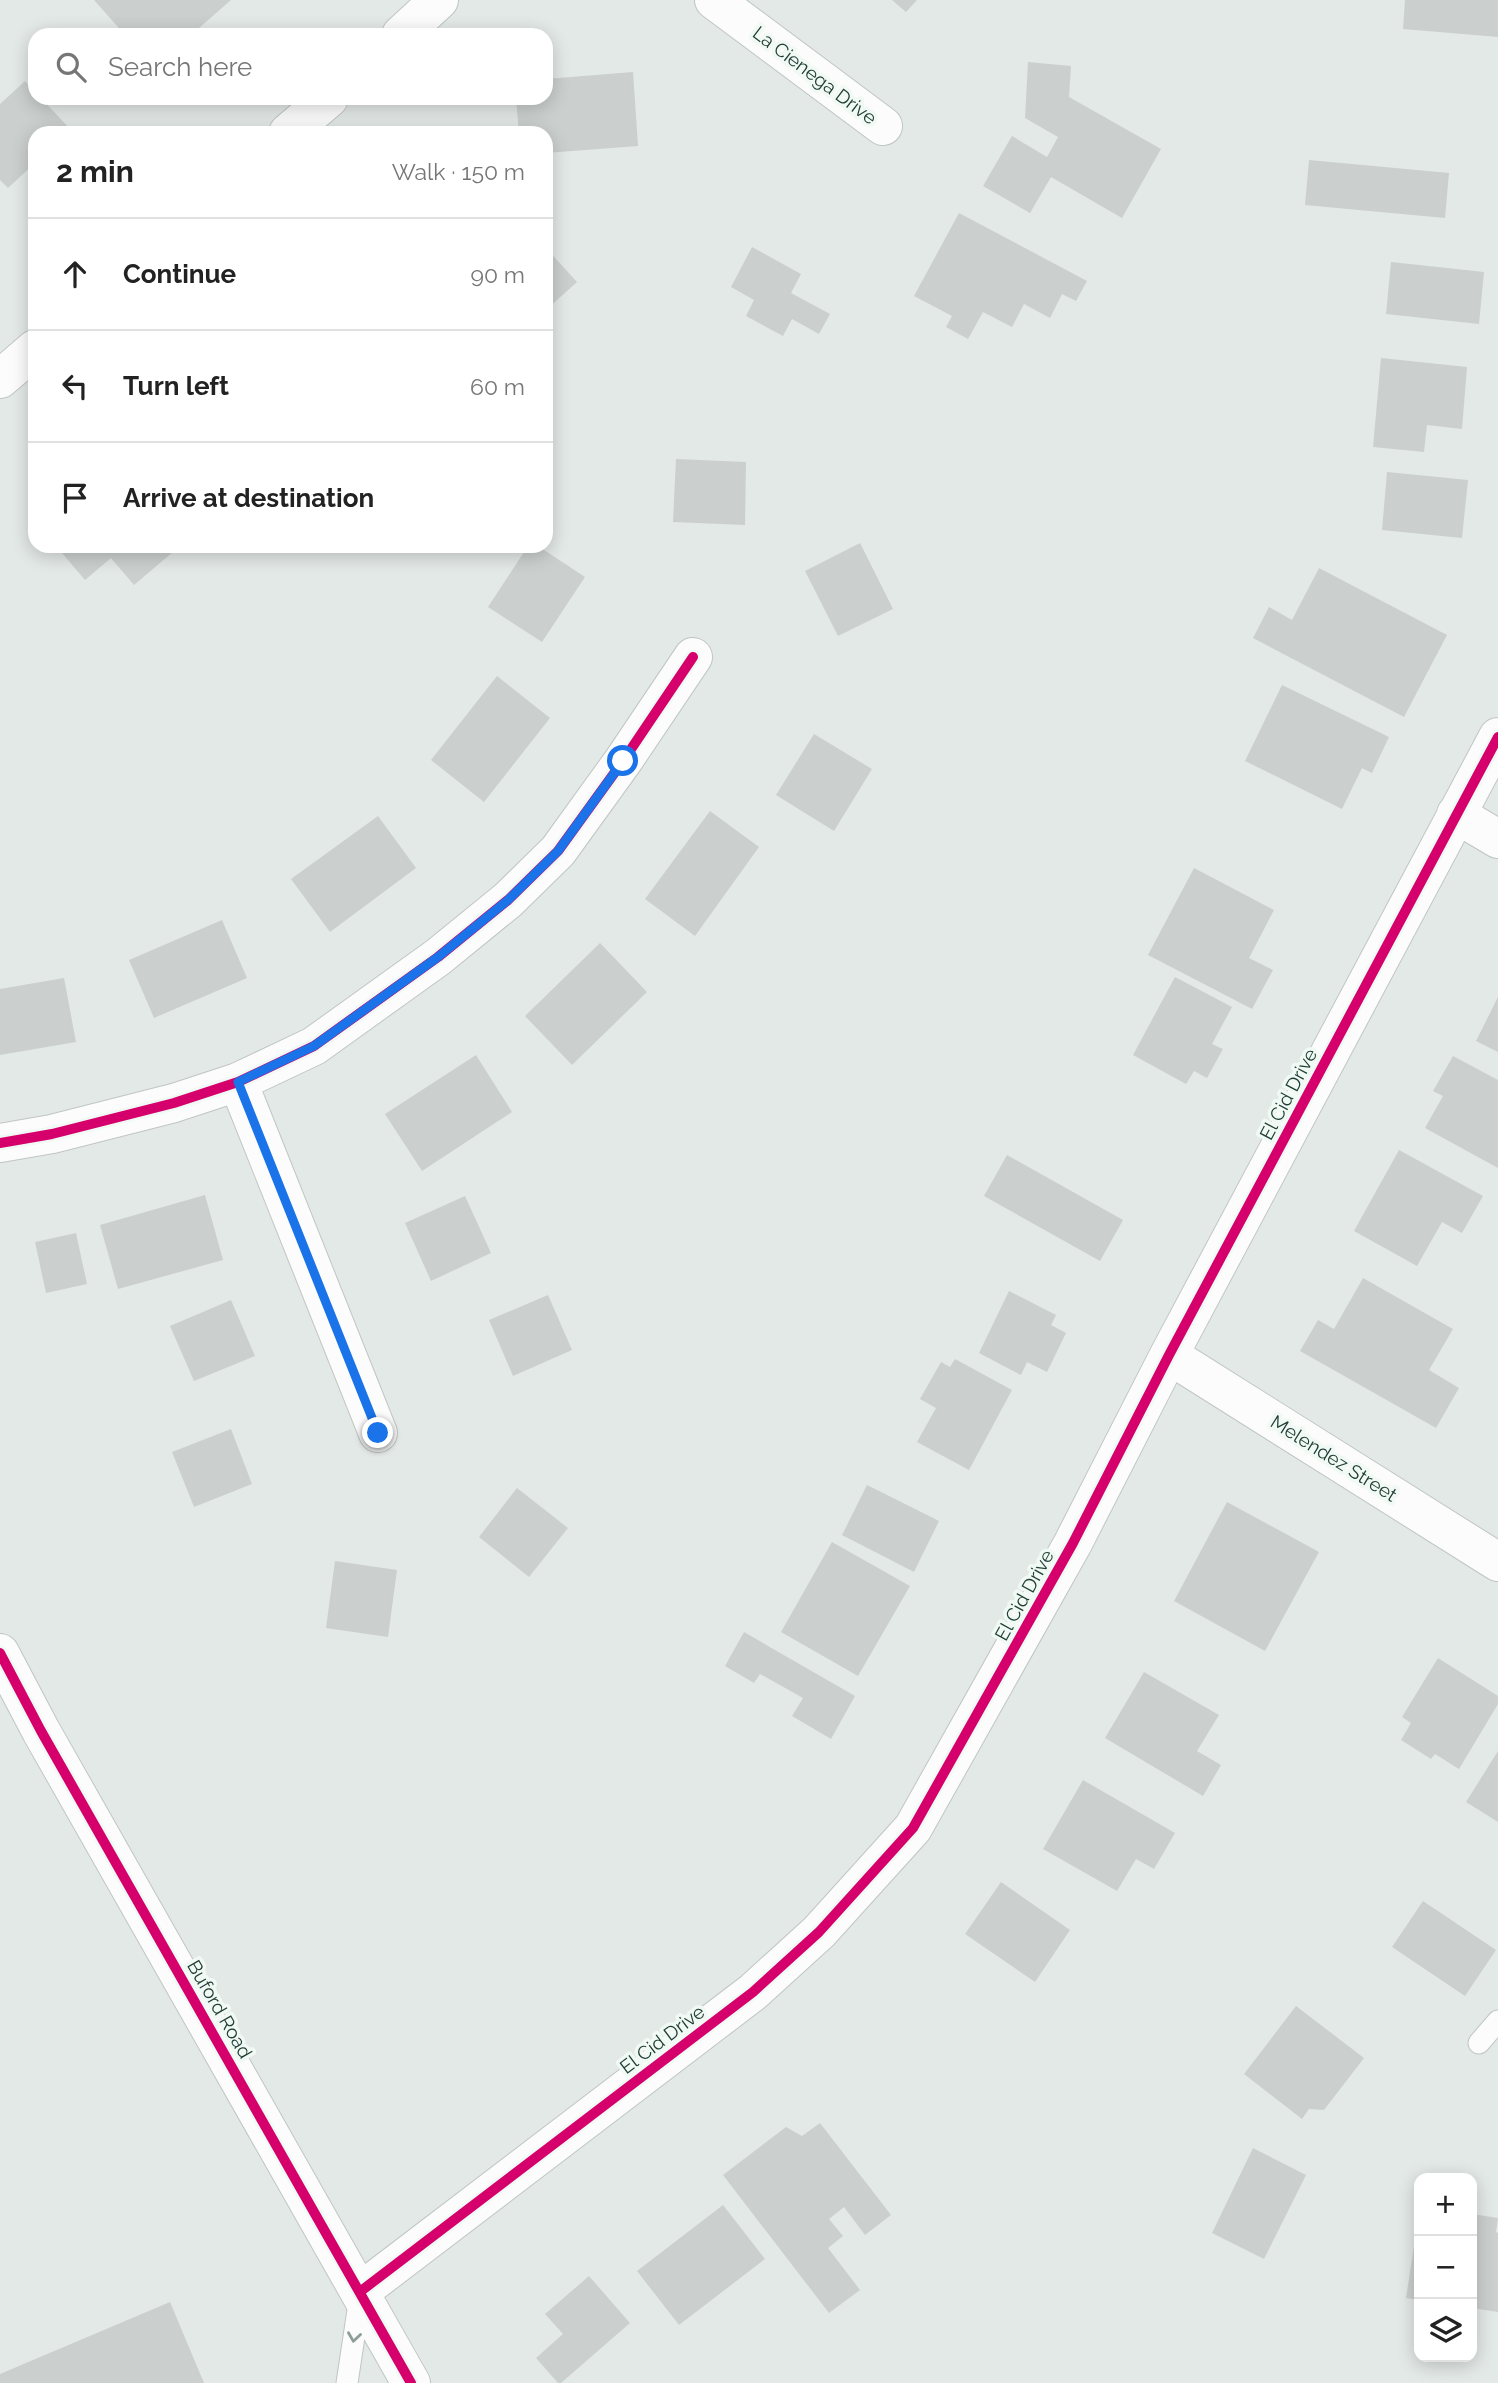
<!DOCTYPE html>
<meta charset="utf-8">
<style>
:root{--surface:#fff;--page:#f2f2f2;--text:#222;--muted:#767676;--line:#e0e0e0}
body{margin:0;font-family:Raleway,sans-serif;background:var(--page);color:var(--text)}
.controls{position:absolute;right:21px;bottom:21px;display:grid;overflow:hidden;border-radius:14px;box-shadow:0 4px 18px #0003}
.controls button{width:63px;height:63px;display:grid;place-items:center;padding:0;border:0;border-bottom:2px solid var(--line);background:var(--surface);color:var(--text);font:35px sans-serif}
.stop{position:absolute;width:21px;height:21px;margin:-16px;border:5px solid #1a73e8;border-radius:50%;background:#fff}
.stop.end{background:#1a73e8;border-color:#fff;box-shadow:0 2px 7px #0008}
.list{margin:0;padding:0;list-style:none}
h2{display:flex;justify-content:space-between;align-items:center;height:91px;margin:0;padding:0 28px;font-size:30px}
h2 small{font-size:23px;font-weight:400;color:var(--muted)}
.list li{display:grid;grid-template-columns:46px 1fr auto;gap:21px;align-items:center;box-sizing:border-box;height:112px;padding:0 28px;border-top:2px solid var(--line)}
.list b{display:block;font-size:26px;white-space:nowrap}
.list em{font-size:23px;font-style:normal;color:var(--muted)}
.icon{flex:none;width:38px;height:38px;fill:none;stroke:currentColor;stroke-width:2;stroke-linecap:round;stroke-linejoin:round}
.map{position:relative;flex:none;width:1498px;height:2383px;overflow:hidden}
.search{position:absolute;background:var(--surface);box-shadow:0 4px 18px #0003;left:28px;top:28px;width:525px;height:77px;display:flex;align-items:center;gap:18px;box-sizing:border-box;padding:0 24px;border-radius:21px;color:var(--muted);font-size:26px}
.panel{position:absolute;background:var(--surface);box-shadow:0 4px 18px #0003;left:28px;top:126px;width:525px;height:427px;border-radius:21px}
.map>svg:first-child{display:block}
</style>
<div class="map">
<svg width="1498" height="2383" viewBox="0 0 1498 2383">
<rect width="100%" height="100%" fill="#e3e9e6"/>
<path fill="#cbd0ce" d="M94 0H231L191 35H125Z
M892 0H917L906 12Z
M1405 0H1498V37L1403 29Z
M1028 62 1071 66 1069 97 1161 149 1122 218 1051 177 1030 213 983 186 1012 136 1047 157 1058 137 1025 118Z
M633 72 638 146 546 153V133H519L516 98H546V79Z
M25 81 35 91V98H41L71 130 68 133H35V163L8 188 0 180V104Z
M1309 160 1449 173 1445 218 1305 205Z
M959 213 1087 281 1076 301 1062 294 1050 318 1024 304 1012 327 983 312 968 339 946 327 952 316 914 296Z
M752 247 801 274 791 293 830 314 819 334 792 319 783 336 746 316 754 300 731 287Z
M546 248 577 282 546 310Z
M1391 262 1484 272 1479 324 1386 314Z
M1381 358 1467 367 1462 429 1427 425 1424 452 1373 447Z
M676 459 746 462 745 525 673 522Z
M1387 472 1468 480 1462 538 1382 530Z
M860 543 893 609 838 636 805 571Z
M56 546H180L134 585 111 558 85 580Z
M528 546H538L585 577 542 642 488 607Z
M1319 568 1447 635 1404 717 1253 638 1269 607 1292 620Z
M497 676 550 718 484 802 431 760Z
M1282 685 1389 737 1372 773 1362 768 1342 809 1245 761Z
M814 734 872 769 834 831 776 795Z
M710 811 759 847 695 936 645 899Z
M378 816 416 868 330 932 291 879Z
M1194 868 1274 910 1249 958 1273 970 1252 1009 1148 955Z
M222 920 247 978 154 1018 129 960Z
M600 943 647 992 572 1065 525 1016Z
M1175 977 1232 1007 1212 1044 1223 1049 1207 1078 1194 1071 1186 1084 1133 1055Z
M64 978 76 1042 0 1055V989Z
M1498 997V1052L1476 1041Z
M476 1055 512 1112 422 1171 385 1114Z
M1453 1056 1498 1080V1168L1425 1128 1443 1096 1433 1091Z
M1399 1150 1483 1196 1462 1233 1442 1222 1417 1266 1354 1231Z
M1007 1155 1123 1220 1100 1261 984 1196Z
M205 1195 223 1260 118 1289 100 1225Z
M465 1196 491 1253 431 1281 405 1223Z
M76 1233 87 1284 46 1293 35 1242Z
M1363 1278 1453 1329 1429 1370 1459 1388 1436 1428 1300 1351 1318 1320 1334 1329Z
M1009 1291 1056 1315 1051 1325 1066 1333 1047 1372 1027 1362 1021 1375 979 1353Z
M548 1295 572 1350 513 1376 489 1320Z
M231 1300 255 1356 194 1381 170 1326Z
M955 1359 1012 1390 969 1470 917 1442 936 1408 920 1399 941 1362 950 1367Z
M231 1429 252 1484 194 1507 172 1452Z
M867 1485 939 1521 914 1572 842 1535Z
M517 1488 568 1528 529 1577 479 1537Z
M1227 1502 1319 1552 1265 1651 1174 1601Z
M832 1542 910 1586 858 1676 781 1632Z
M335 1561 397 1570 388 1637 326 1628Z
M744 1632 855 1696 831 1739 792 1716 803 1698 760 1674 754 1683 725 1666Z
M1438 1658 1498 1696V1704L1459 1769 1435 1754 1431 1759 1401 1740 1411 1723 1402 1717Z
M1144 1672 1219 1715 1197 1751 1221 1765 1203 1796 1105 1738Z
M1498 1751V1822L1466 1802Z
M1083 1780 1175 1833 1154 1869 1136 1859 1117 1891 1043 1849Z
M1001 1882 1070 1930 1035 1982 965 1934Z
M1423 1901 1496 1950 1465 1996 1392 1947Z
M1296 2006 1364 2058 1324 2110 1309 2109 1302 2119 1244 2074Z
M820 2123 891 2215 865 2235 844 2207 829 2219 843 2236 828 2248 860 2290 829 2313 723 2175 786 2127 802 2136Z
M1253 2148 1306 2175 1264 2259 1212 2233Z
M723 2205 765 2259 679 2325 637 2271Z
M1472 2214 1498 2218 1496 2232 1498 2233V2312L1472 2308Z
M1418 2220H1419V2300L1406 2298Z
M589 2276 630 2323 561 2383H558L536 2358 563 2334 545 2314Z
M170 2302 204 2383H0V2374Z"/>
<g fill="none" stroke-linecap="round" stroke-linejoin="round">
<g stroke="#c0c6c3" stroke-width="23">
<path id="service" d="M1479 2043 1498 2021
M347 2383 360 2297"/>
</g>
<g stroke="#c0c6c3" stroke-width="40">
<path id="minor" d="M714 0 883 126
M401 35 439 0
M288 133 329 98
M0 379 35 349
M1456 814 1498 839
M238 1082 378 1433
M0 1143 52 1134 174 1103 238 1082 314 1046 438 957 508 900 558 851 623 761 693 657
M1169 1355 1498 1562
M361 2291 753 1992 819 1932 913 1828 1073 1543 1169 1355 1498 737"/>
</g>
<g stroke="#c0c6c3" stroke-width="40">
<path id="tertiary" d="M0 1653 41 1731 411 2383"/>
</g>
<use href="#service" stroke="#fbfcfb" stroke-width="21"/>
<use href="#minor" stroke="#fbfcfb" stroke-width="38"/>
<use href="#tertiary" stroke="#fbfcfb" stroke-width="38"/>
<g stroke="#f1f9f5" stroke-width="15">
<path id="cycleway" d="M0 1143 52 1134 174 1103 238 1082 314 1046 438 957 508 900 558 851 623 761 693 657
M0 1653 41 1731 411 2383
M361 2291 753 1992 819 1932 913 1828 1073 1543 1169 1355 1498 737"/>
</g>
<use href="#cycleway" stroke="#d6006c" stroke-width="10"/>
</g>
<defs><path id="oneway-chevron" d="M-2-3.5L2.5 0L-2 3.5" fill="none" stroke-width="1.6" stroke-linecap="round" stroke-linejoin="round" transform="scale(1.75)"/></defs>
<use stroke="#8e9d98" href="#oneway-chevron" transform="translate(354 2337) rotate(98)"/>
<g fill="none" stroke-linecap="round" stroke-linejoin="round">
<path stroke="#1a73e8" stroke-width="9" d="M378 1433 238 1082 314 1046 438 957 508 900 558 851 623 761"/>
</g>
<g text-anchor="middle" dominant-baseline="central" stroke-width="7" stroke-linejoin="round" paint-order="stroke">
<g font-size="19" fill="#203e36" stroke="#f1f9f5">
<text transform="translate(815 75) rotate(37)">La Cienega Drive</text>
<text transform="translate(1288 1094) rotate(-62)">El Cid Drive</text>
<text transform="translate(1334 1458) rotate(32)">Melendez Street</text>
<text transform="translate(1024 1595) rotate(-61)">El Cid Drive</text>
<text transform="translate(220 2009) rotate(60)">Buford Road</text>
<text transform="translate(662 2039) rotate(-37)">El Cid Drive</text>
</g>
</g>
</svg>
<div class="controls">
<button>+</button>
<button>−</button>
<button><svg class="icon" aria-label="layers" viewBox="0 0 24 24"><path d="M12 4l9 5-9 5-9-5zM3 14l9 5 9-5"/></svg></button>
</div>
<div class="stop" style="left:623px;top:761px"></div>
<div class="stop end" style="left:378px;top:1433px"></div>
<div class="search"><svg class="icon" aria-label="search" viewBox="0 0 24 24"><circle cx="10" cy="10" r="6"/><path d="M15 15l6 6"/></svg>Search here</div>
<section class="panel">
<h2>2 min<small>Walk · 150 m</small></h2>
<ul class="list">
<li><svg class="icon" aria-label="ahead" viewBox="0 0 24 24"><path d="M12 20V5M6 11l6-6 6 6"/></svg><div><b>Continue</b></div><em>90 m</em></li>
<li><svg class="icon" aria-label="left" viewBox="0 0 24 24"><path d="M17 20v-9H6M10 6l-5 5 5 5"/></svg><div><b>Turn left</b></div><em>60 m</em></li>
<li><svg class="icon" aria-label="arrive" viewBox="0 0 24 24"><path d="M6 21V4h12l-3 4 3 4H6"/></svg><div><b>Arrive at destination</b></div></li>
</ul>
</section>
</div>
